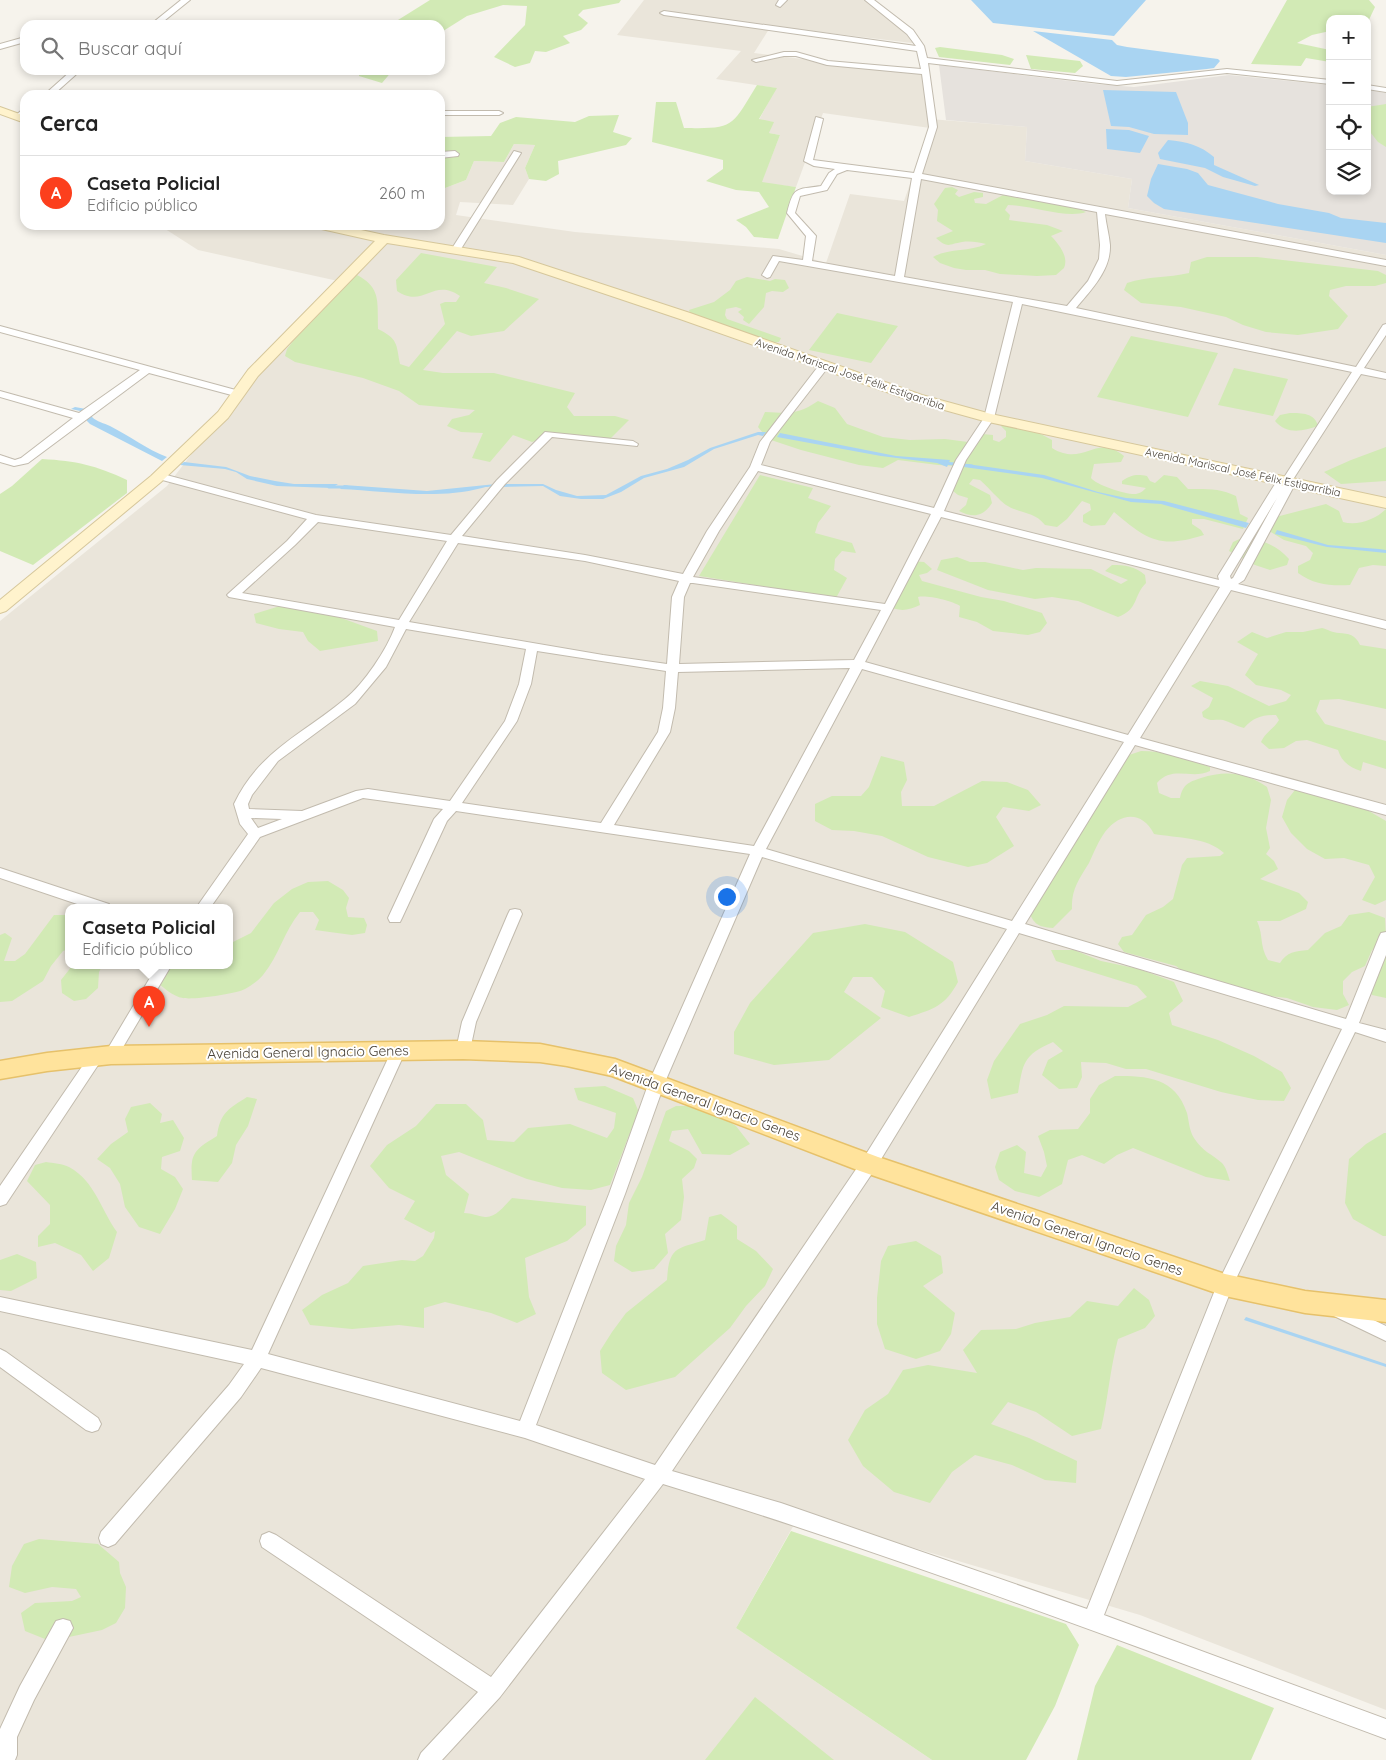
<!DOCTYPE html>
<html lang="es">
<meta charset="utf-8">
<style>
:root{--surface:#fff;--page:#f6f6f6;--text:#222;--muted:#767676;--line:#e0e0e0;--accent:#fc3f1d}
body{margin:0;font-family:Quicksand,sans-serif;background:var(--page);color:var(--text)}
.controls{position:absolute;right:15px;top:15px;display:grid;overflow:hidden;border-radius:10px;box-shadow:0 2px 8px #0003}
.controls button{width:45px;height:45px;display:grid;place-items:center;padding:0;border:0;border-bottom:1px solid var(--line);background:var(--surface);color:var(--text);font:25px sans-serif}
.you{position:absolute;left:726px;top:896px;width:18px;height:18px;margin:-12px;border:4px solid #fff;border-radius:50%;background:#1a73e8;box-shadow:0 0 0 8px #1a73e833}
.badge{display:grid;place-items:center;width:32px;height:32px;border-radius:50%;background:var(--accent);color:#fff;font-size:16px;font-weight:700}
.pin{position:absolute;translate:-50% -41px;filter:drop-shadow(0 1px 2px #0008)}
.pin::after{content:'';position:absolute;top:26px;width:18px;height:15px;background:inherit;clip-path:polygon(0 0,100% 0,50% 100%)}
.popup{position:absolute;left:65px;top:904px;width:168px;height:65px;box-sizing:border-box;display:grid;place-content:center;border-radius:10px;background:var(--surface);filter:drop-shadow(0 1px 4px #0005);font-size:16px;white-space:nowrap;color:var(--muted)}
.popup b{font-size:19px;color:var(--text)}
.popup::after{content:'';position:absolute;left:50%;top:100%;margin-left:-10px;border:10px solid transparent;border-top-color:var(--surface)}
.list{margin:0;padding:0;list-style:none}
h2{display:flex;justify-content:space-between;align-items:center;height:65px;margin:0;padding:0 20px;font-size:21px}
h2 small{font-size:16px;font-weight:400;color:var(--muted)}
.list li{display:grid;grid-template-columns:32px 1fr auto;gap:15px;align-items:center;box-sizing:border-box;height:75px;padding:0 20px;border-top:1px solid var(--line)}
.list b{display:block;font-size:19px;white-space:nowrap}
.list p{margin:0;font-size:16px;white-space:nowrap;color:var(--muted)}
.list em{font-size:16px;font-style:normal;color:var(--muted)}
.icon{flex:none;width:28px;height:28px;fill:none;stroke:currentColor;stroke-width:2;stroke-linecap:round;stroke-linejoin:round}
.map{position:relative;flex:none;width:1386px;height:1760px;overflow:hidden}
.search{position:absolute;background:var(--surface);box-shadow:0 2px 8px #0003;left:20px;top:20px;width:425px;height:55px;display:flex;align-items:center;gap:12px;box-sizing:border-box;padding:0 18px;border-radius:15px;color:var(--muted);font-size:19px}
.panel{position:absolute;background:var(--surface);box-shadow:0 2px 8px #0003;left:20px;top:90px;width:425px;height:140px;border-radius:15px}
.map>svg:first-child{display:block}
</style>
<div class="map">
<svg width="1386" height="1760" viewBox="0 0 1386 1760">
<rect width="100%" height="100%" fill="#f6f3ec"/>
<path fill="#eae5da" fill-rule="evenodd" d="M644 0H869L920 44 771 26 754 53 925 74 930 119 1027 127 1025 161 1132 179 1128 208 1386 255V1710L1140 1615 800 1514 736 1628 932 1760H0V621L167 486 230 404 338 281 198 250 159 225H440V190L466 180 474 161 504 162 514 144 535 145 525 168 529 179 513 205 460 202 456 215 575 232 779 249 826 263 850 194 904 201 930 128 823 113 796 187 761 183 780 135 769 133 773 122 759 120 776 88 716 79 741 51 617 35ZM69 908H229V966H69Z"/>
<path fill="#e6e2dd" d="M939 65 1095 84 1134 87 1229 75 1330 85V191H1367V90L1386 93V255L1128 208 1132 179 1025 161 1027 127 946 120Z"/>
<path fill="#d2eab5" d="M430 0H621L619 3 583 10 578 15 588 23 581 30 563 36 570 43 546 52 535 51 530 63 515 67 494 57 525 25 527 6 503 5 467 16 440 33V25H390Z
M1287 0H1369L1375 7 1367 24V19H1330V31L1312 35 1297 43 1330 50V62L1306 58 1301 66 1251 64Z
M940 47 1002 55 1014 59 1010 65 939 57 935 48Z
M1026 55 1080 61 1083 66 1075 73 1031 69Z
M359 70H393L382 83 359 76Z
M757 85 777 88 759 119 774 122 769 133 780 135 762 182 796 187 778 239 754 237 746 227 736 220 769 207 759 192 736 190 706 181 723 169V160L652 142 656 102H676L684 128C735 129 731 127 757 85Z
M1386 104V147L1378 142 1367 128V107Z
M619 115 613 132 632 138 626 145 558 161 559 174 546 181 529 179 525 168 535 145 514 144 504 162 474 161 466 180 440 190V137L491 136 500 123 516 117 575 122 589 116Z
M952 187 958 190 955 194 959 197 974 192 983 193V197L974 199 975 203 986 204 1003 195 1076 208 1086 212C1066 219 1031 205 1008 205L1005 210 1010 215 1009 220 1047 225 1063 231 1051 236C1059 244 1069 257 1064 268L1056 275 1037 276 1000 274 985 270H966L954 268 940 263 933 257C949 248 969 252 986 244 978 242 970 241 962 242 949 244 948 249 936 238L953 231 937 221 938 210 934 204 945 188Z
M421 253 497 267 484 283 506 288 539 299 504 331 471 336 457 331 423 370 443 373H494L575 393 567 407 574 416H615L629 420 608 441C576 434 563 431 532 442L513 435 490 462 472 458 483 433 461 432 447 426 452 419 469 415 475 410 419 405 399 391 363 378 295 362 285 356 287 349 294 340 357 275C382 288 377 303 378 329 398 339 396 343 400 364L409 367 445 324 440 304 445 302H456L460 296C433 277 424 309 397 291L396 280Z
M1207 257H1257L1378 271 1386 275V283L1375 286H1346L1330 290 1329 296 1348 316 1338 329 1298 335 1266 332 1243 325 1226 317 1181 307 1141 303 1124 290 1127 283C1148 276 1168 278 1189 273L1191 262Z
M747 277 770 281 775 279 785 280 789 288 783 292 772 291 766 293 764 307 749 324 743 320 744 317 738 312 742 309 736 307 726 309 725 315 727 319 781 338 779 342 771 343 691 315 689 310 714 302 730 290 736 281Z
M837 313 898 326 871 363 809 350Z
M1131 336 1218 353 1188 417 1097 397Z
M1234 368 1288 379 1273 416 1218 405Z
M818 401 835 408 847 424 883 437 910 440 945 439 968 442 956 466 938 465 898 460 883 468 859 465 801 450 768 439 758 427 765 412C790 413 797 415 818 401Z
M1290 413C1302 413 1315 413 1318 426 1303 431 1287 435 1275 421L1280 415Z
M1003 423 1037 432 1052 440V448C1055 450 1059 452 1063 453 1087 460 1099 435 1124 456L1121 462 1094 464 1091 478C1096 485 1127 495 1136 494 1141 493 1143 491 1146 488L1122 484V481C1131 475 1136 474 1147 476L1150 481 1155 483 1164 475 1177 477 1188 489C1205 489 1220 488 1236 496L1240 514 1248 518 1243 529 1204 519H1192V524L1201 530 1204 535C1160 549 1147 540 1114 512L1105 525 1091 526 1083 522V515L1091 510 1090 504 1082 501 1067 519 1057 527 1045 525C1034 511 1020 514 1006 505 1001 502 987 486 980 480L973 479 969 484 990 495 992 503C983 517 973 518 959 511L966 505 968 498 958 495 948 487 982 434 993 435V440L999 442 1006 437V431L1001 426Z
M1386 447V481L1341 484 1324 472 1351 460Z
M42 459C77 461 95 465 127 480V493L33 565 0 551V494L12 486Z
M760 475 813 488 808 498 831 506 818 523 815 533 852 543 856 553 842 551 835 559 834 570 847 578 836 598 699 576Z
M1326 504 1339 511 1343 522C1357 526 1375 520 1386 509V566L1373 565 1359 568 1350 585C1331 586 1314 585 1298 573V566L1310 560 1313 553 1306 546 1284 540 1266 529 1264 522 1272 518Z
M1244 537C1262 540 1277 545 1289 559L1287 565 1270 570 1255 565 1229 551 1233 542Z
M957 557 970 562H985L1023 570 1036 568 1091 569 1121 584 1128 580 1105 571 1112 565C1125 565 1135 566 1145 575L1146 583C1133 596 1139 609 1118 617L1078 601 1052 597 1035 599 988 590 937 570 941 560Z
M911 561 924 562 932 569 927 573 919 575 922 581 981 597 1004 601 1042 613 1047 623 1040 632 1028 635 993 631 977 622 959 617 960 606C952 601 928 595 918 597L920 605C908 611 898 612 887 605L888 602 899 598 894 589 895 584Z
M280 606 322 611 377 631 378 641 320 651 308 641 303 632 279 629 256 623 254 614Z
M1322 628C1327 629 1333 633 1339 633 1349 634 1355 634 1360 645L1386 649V709L1339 699 1320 700 1316 711 1325 724 1386 741V769L1363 762 1361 771C1349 767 1342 762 1338 750L1307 740 1296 741 1284 748 1269 749 1261 742C1266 731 1274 729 1279 720L1276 715C1262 715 1254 717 1244 728 1236 726 1230 722 1223 720 1214 719 1212 722 1203 717L1202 712 1209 707 1213 698 1191 686 1200 681 1228 686 1269 706 1286 701 1291 695 1281 690 1256 685 1245 675 1258 654 1237 642 1252 632 1267 638 1286 632H1303Z
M1141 751C1166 751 1186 759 1210 767V771C1192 780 1172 765 1157 783L1159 793 1171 798H1180C1183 784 1189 782 1201 778 1225 770 1246 772 1267 787L1271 800 1266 828 1270 848 1266 854 1274 861 1278 869 1260 879 1299 893 1308 902 1306 909 1280 921H1257C1264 937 1259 944 1268 960L1280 963C1287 952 1295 951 1308 950L1325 933 1341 926 1349 915 1369 912 1385 918 1386 937 1381 947 1372 950 1365 966 1352 972 1343 981V994L1349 1005 1337 1010 1313 1007 1287 998 1230 991 1185 973 1176 966 1124 952 1118 944 1122 937 1132 935 1146 915 1163 907 1173 899 1182 865 1187 858 1220 856 1224 853C1207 837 1177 838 1154 834 1142 811 1121 812 1105 832 1098 842 1094 852 1089 863 1079 879 1071 890 1072 909L1053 928C1037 927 1032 923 1028 907L1126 756Z
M881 756 904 762 907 780 901 792 902 806H934L982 781 1007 782 1028 790 1041 805 1029 811 1003 807 996 817 1014 846 987 863 968 867 928 857 882 836 854 831 832 830 815 821V804L832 796H861L869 787Z
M1295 790 1325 793 1362 807 1386 821V900L1375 905 1362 900 1375 877 1369 865 1344 858 1325 859 1307 849 1291 833 1282 817 1287 800Z
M328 881 343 890 349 898 346 908 348 917 364 918 367 925 365 933 352 935 315 930 319 920 313 912H300C284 931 279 956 263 975 259 980 251 986 245 989 236 994 193 1000 183 998 173 997 162 986 154 980L156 967 185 966 194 969 209 966H229V944L251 933 274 903 292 889 308 882Z
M54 915H69V949L63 951 51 966 43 981 12 1001 0 1002V935L5 933 12 938 4 961H15L25 954Z
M865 924 905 932 953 962 958 982C945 1006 934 1009 909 1017L881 1007 885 991 872 977H853L844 992 881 1018 829 1060 774 1065 734 1054V1032L750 1003 813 933Z
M1051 950H1074L1101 961 1139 969 1174 982 1183 1001 1169 1013 1172 1025 1218 1040 1254 1056 1282 1072 1291 1088 1284 1101 1258 1100 1221 1092 1146 1069H1126L1106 1063 1081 1062 1082 1077 1077 1088 1059 1089 1042 1075 1048 1060 1063 1051 1053 1042C1023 1055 1023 1063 1018 1093L991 1099 987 1080 994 1061 1020 1024 1047 1015 1064 1006 1128 1007 1147 997 1137 986 1056 961Z
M1386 956V998L1372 995 1364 982 1370 964Z
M72 966H102L99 972 98 988 86 999 74 1001 62 993 61 980Z
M1115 1076C1147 1076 1175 1077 1187 1113 1189 1121 1189 1130 1194 1138 1203 1152 1212 1154 1222 1163 1226 1167 1228 1175 1230 1181L1206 1177 1133 1148 1117 1155 1104 1164 1082 1155 1068 1160 1062 1184 1039 1197 1015 1191 999 1180 995 1167 1000 1152 1017 1145 1026 1152 1024 1173 1041 1177 1047 1166 1044 1152 1038 1136 1050 1130 1078 1129 1090 1113V1099L1099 1085Z
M605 1086 633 1098 640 1115 629 1135 610 1185 591 1190 562 1188 527 1179 459 1152 441 1156 446 1175 469 1194 464 1213C472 1213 477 1216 485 1217 496 1218 505 1205 512 1198L586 1206V1225L567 1241 525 1258 529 1297 536 1314 517 1323 491 1313 445 1302 424 1308V1328L399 1325 352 1329 310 1325 302 1310 322 1295 348 1283 363 1266 402 1260 415 1261 423 1256 434 1238 435 1231 431 1233 404 1219 415 1201 389 1188 370 1166 387 1145 416 1126 436 1104H466L483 1120 487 1140 514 1142 528 1128 570 1124 607 1138 614 1128 616 1113 578 1100 574 1088Z
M247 1097 257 1099 248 1126 236 1145 232 1163 218 1182 192 1180C190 1153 194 1150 217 1136 220 1113 228 1109 247 1097Z
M150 1103 162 1114 160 1123 173 1120 184 1138 180 1151 162 1157 161 1169 175 1177 183 1189 175 1209 160 1234 139 1227 125 1207 120 1184 110 1168 97 1159 111 1144 128 1132 125 1119 131 1107Z
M676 1106H706L736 1126 750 1144 730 1155 702 1154 688 1129 672 1131 669 1141 689 1151 697 1159 694 1168 682 1179 684 1197 681 1220 665 1234 668 1253 654 1269 632 1272 614 1261 616 1246 626 1225 629 1203 642 1177 666 1111Z
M1384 1133H1386V1236H1383L1353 1219 1345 1203 1349 1159 1366 1144Z
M46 1162C53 1163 63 1164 69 1167 95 1181 101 1210 117 1232L109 1258 93 1271 81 1255 55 1243 38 1247V1236L50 1224V1205L27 1181 35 1165Z
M721 1214 737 1226V1239L756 1251 773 1269 765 1286 746 1306 730 1328 675 1377 626 1390 602 1373 600 1351 612 1332 626 1313 667 1280C669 1247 676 1249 705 1240L709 1217Z
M916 1241 941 1256 943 1273 923 1286 955 1313 951 1334 940 1351 916 1359 885 1349 877 1324V1298L881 1261 888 1246Z
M17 1254 36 1262 37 1278 11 1291 0 1290V1260Z
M1134 1288 1149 1300 1155 1316 1145 1328 1118 1339C1110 1369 1108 1399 1101 1429L1072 1436 1036 1412 1008 1402 991 1424 1029 1438 1077 1461 1076 1483 1045 1480 1012 1465 975 1455 952 1472 930 1503 894 1492 863 1466 848 1440 865 1410 888 1394 903 1370 928 1365 977 1373 963 1350 981 1330 1016 1329 1035 1323 1070 1317 1087 1301 1118 1306Z
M791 1531 1066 1624 1079 1645 1055 1706 1026 1760H932L736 1628Z
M39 1539 98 1544 119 1562 120 1573 126 1587 125 1608 116 1623 102 1630 50 1641 25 1631 21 1613 35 1603 72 1601 81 1597 76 1589 52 1587 25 1593 9 1587 12 1566 24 1544Z
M1117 1645 1274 1708 1251 1760H1077L1095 1686Z
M755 1697 834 1760H705Z"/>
<path fill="#a9d4f2" d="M971 0H1146L1114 36 993 23Z
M1033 31 1112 40 1117 45 1127 47 1218 59 1220 61 1214 68 1207 69 1126 77 1111 76Z
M1103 90 1176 92 1188 123V135L1154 134 1129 127 1111 126Z
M1106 129 1129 130 1149 136 1140 153 1107 149Z
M1168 140C1187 142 1200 145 1214 157V165L1259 185 1255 186 1223 177 1205 168 1160 159 1158 153Z
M1158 164 1187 169 1198 173 1208 185 1278 204 1329 213 1341 218 1386 223V243L1164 209 1154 203 1147 196 1151 179Z
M75 407 86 409 93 414 92 417C97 422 104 423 110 426 130 436 146 449 167 457L162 461 90 424 87 421 85 412 71 409Z
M758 432H766L763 436 758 435 714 449 684 467 644 478 621 492 603 499H581L560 496 543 486 501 487 504 484H543L556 490 577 496 606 495 641 476 667 469 688 460 710 448Z
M780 433 896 456 950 460 947 467 937 463 881 456 777 437Z
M184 462 226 467 250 476 275 481 294 484H338L332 488 277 486 247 479 236 472 225 469 180 465Z
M967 464 1044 475 1098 492 1126 498 1164 501 1249 523 1246 528 1161 504 1131 502 1042 478 964 467Z
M496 484C491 488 487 486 482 488 436 500 386 491 340 489L344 485 427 491Z
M1277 530 1328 545 1379 549 1386 550V553L1327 547 1275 534Z
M1246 1317 1386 1364V1367L1244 1320Z"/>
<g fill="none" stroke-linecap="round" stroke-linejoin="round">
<path stroke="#a9d4f2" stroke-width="3" d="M945 463 972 466
M329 487H347"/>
<g stroke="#c2bbae" stroke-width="2">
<path id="street" d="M181 0H190L159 25H150Z
M779 0H787L780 7 776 5Z
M865 0H874L913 30 924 46 927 58 1117 81 1227 69 1330 80V84L1227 73 1117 85 928 63 937 127 922 174 1386 260V266L1105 214C1106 224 1109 234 1110 245 1111 270 1091 290 1076 308L1356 367 1383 325 1386 324V335L1364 368 1386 373V379L1361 374 1292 481 1294 486 1244 580 1238 584 1386 621V629L1231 590 1140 738 1386 805V815L1135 745 1025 924 1346 1019 1379 937 1381 933 1386 932V955L1359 1023 1386 1030V1042L1355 1032 1233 1285 1104 1615 1386 1719V1739C1146 1650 907 1559 663 1484L500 1697 442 1760H418L421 1753 478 1692 262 1547 260 1541 262 1535 269 1532 276 1535 491 1677 645 1479 525 1438 261 1368 241 1397 115 1544 108 1547 101 1544 99 1538 101 1532 229 1385 244 1364 0 1311V1297L252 1350 392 1050 394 1046 399 1044 404 1046 406 1050 268 1354 520 1421 609 1194 649 1082 750 854 456 811 447 821 402 918 400 922H390L388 918 434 819 443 809 363 798 260 837 210 908H196L248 834 240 824 234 804C259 751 303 734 345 699 364 684 387 649 395 627L229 597 227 595 229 593 287 541 307 519 155 478 154 476 159 473 316 515 451 535 497 480 545 432 633 441 638 444 637 446 552 437 505 484 462 536 585 555 683 574 707 531 750 467 760 442 820 364 824 363 829 366 770 442 761 465 934 508 956 460 984 418 1013 302 779 261 770 277 767 278 762 275 773 256 803 260 806 236 787 213C794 186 795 190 821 186L829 173 835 169 814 166 804 161 816 117 823 119 813 160 914 173 929 127 922 74 827 65 796 56H784L756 62 752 60 784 52H796L828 61 921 69 917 51 664 15 660 13 664 11 916 46 907 34ZM847 170 912 178 895 276 812 261 816 236 795 213 800 196 827 190 837 174ZM921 179 1097 212 1100 245 1099 259 1088 281 1067 306 904 277ZM1022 304 1352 372 1283 479 1275 484 1218 576 1219 580 944 511 966 460 994 418ZM758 471 931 514 885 604 693 577 719 531ZM1277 498 1233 578 1231 579 1230 576ZM941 517 1220 587 1128 735 865 662ZM318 522 447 541 399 620 242 593 295 545ZM458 543 585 561 679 581 672 597 667 664 603 655 409 622ZM690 583H693L881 610 854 660 679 664 684 597ZM406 629 526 649 519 684 505 721 450 801 368 789 356 791 302 811 249 809 248 804 252 795 278 761 355 704 386 667ZM537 651 666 671 663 708 658 732 601 823 462 803 517 721 531 684ZM850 668 754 846 614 825 670 732 675 708 678 672ZM862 669 1124 742 1012 921 766 849ZM251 818 282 819 258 828ZM762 857 1007 929 863 1159 655 1465 536 1425 625 1194 665 1082ZM1019 933 1342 1029 1217 1285 1087 1609 781 1503 672 1471 875 1169Z
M25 37V42L0 49V44Z
M72 70H81L53 95H44Z
M1367 85 1386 88V92L1367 89Z
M22 110H25V116L22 119H16V115Z
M440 111H499L503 113 499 115H440Z
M455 151 459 154 458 156 440 158V152Z
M514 151 521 153 459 252H453L451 250Z
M0 326 243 392 244 394 239 397 149 373 28 463 14 466 0 462V455L15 460 21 458 73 418 0 397V391L79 413 140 370 0 332Z
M0 868 109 904 111 908H89L0 878Z
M515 909 520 910 522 914 476 1022 470 1050 468 1054 463 1056 458 1054 456 1050 462 1022 508 914 510 910Z
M157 966H171L116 1059 111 1061 104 1056 6 1204 0 1206V1186L92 1052 97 1050 104 1055Z
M1340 1304 1386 1326V1341L1334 1316 1332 1311 1334 1306Z
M0 1349 6 1352 98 1418 101 1424 98 1430 92 1432 86 1430 0 1367Z
M63 1619 70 1621 73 1628 34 1700 17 1737V1755L15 1760H0V1729L20 1686 56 1621Z"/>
</g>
<g stroke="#d6c79b" stroke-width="2">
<path id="secondary" d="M0 107 25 116V123L0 114Z
M315 225H338L384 235 519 257 690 313 922 395 991 414 1386 498V508L984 421 912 401 680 319 513 263 387 243 258 376 228 418 161 482 6 611 0 613V600L151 476 218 412 248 370 375 241 317 228Z"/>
</g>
<g stroke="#e6c16a" stroke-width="3">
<path id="primary" d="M463 1041 540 1044 615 1059 878 1157 1225 1274 1305 1291 1386 1300V1322L1305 1313 1225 1296 860 1171 612 1076 567 1066 540 1062 463 1059 111 1064 47 1071 0 1079V1061L47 1053 111 1046Z"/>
</g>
<use href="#street" fill="#fff" fill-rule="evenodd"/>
<use href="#secondary" fill="#fff3cd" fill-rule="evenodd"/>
<use href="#primary" fill="#ffe39c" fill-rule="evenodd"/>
</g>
<g text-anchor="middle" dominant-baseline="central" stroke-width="4" stroke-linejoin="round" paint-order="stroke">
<g font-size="11" fill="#4b4439" stroke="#fff">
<text transform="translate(850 374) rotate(19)">Avenida Mariscal José Félix Estigarribia</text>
<text transform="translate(1243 472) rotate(12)">Avenida Mariscal José Félix Estigarribia</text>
</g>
<g font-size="14" fill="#4b4439" stroke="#fff">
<text transform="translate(308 1052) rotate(-1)">Avenida General Ignacio Genes</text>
<text transform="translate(705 1102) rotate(20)">Avenida General Ignacio Genes</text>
<text transform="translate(1087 1238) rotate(19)">Avenida General Ignacio Genes</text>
</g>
</g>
</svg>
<div class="controls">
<button>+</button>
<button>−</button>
<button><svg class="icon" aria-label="locate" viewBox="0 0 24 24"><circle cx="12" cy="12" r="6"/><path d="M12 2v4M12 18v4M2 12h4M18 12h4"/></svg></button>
<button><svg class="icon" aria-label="layers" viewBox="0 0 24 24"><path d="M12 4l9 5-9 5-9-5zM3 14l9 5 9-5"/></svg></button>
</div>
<div class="you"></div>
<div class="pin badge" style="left:149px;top:1027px">A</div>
<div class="popup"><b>Caseta Policial</b>Edificio público</div>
<div class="search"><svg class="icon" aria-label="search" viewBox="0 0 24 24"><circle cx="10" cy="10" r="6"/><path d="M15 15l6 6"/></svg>Buscar aquí</div>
<section class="panel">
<h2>Cerca<small></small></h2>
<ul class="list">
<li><span class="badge">A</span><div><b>Caseta Policial</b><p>Edificio público</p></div><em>260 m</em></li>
</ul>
</section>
</div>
